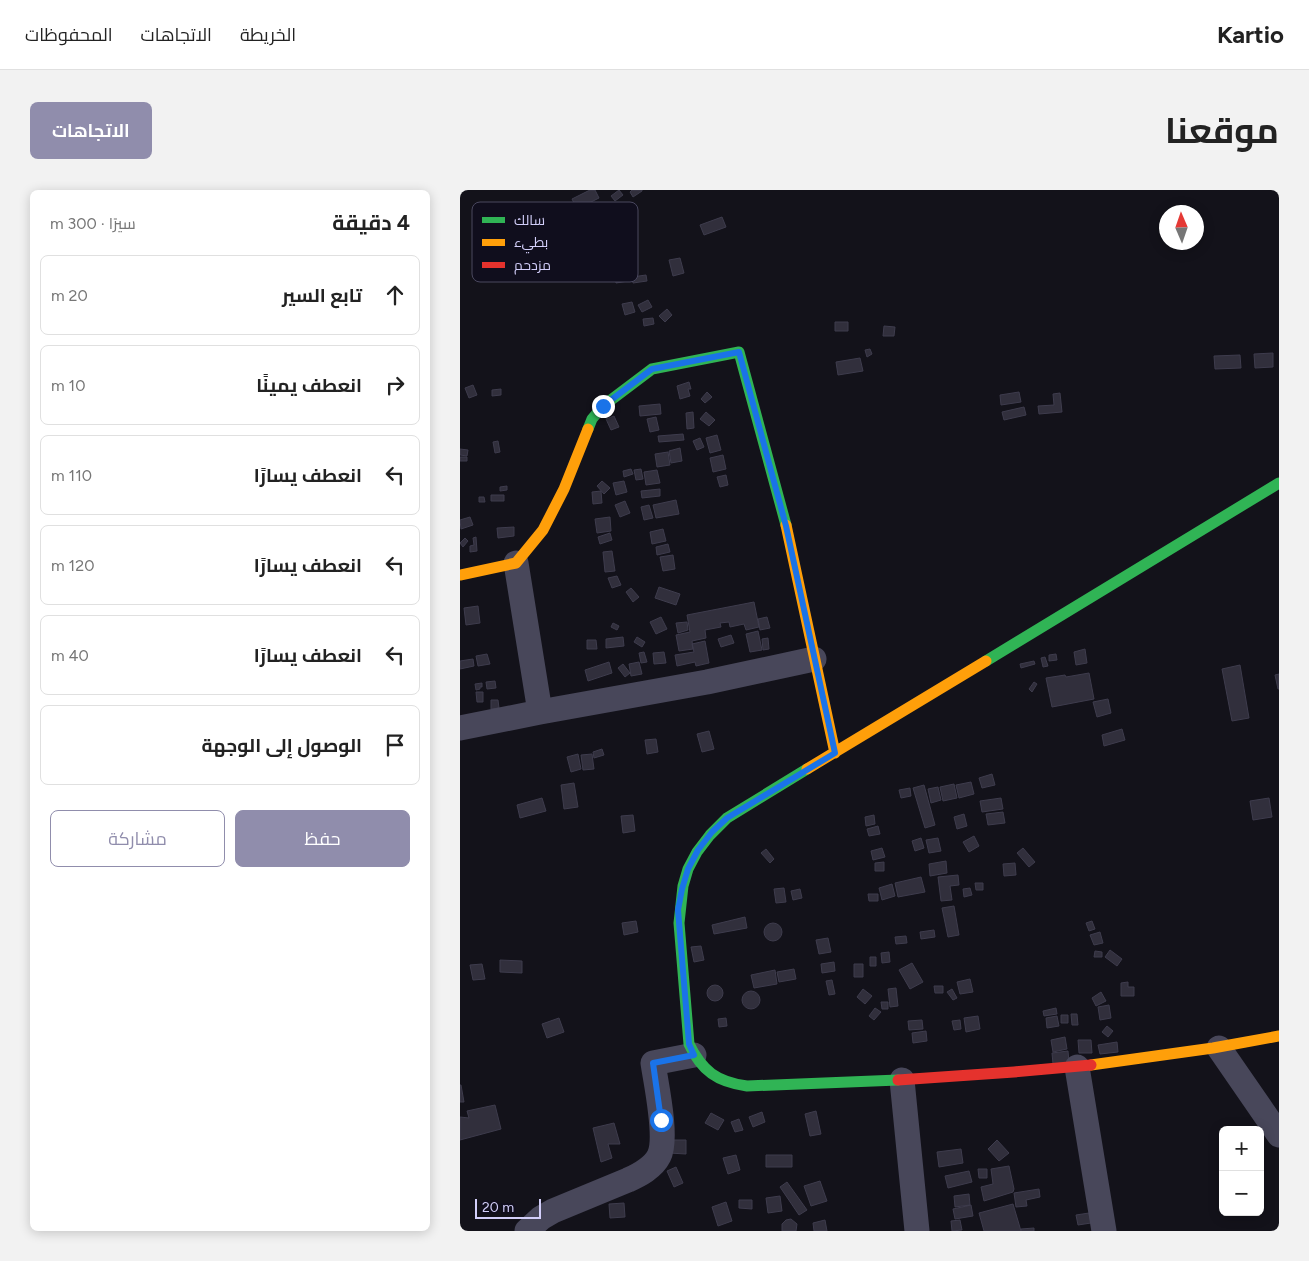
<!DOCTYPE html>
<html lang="ar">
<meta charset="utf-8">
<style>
:root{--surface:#fff;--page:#f2f2f2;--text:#222;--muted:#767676;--line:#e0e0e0;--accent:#908dac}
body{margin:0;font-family:Figtree,Cairo,sans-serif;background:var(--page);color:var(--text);direction:rtl}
.controls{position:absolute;right:15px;bottom:15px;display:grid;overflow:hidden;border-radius:8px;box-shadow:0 2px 12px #0003}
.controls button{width:45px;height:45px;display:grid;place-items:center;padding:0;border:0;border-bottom:1px solid var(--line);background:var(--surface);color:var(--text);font:25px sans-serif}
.compass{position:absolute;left:699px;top:15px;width:45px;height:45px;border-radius:50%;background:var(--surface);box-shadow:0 2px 12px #0003;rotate:358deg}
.scale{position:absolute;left:15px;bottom:12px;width:66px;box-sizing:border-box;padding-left:5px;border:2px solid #d3cffa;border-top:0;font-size:14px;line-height:18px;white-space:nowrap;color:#d3cffa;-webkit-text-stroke:4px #100e1d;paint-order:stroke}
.stop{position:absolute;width:15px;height:15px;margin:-11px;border:4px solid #1a73e8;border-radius:50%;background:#fff}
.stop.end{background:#1a73e8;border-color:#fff;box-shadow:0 1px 5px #0008}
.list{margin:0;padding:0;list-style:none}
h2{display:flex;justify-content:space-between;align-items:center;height:65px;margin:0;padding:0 20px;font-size:21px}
h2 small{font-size:16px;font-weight:400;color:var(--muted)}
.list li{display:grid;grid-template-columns:32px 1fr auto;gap:15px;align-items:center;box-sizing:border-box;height:80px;margin:0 10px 10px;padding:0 10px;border:1px solid var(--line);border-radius:8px}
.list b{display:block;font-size:19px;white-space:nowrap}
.list em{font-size:16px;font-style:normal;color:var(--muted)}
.actions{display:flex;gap:10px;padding:15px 20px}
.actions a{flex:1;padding:11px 0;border:1px solid var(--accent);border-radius:8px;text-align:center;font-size:18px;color:var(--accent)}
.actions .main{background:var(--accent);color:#fff}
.icon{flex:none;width:28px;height:28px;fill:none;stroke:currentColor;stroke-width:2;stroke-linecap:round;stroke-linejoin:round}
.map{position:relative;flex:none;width:819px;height:1041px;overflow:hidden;direction:ltr;border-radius:8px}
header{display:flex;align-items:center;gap:30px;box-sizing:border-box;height:70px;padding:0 25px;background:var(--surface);border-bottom:1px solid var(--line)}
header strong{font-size:24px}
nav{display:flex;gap:28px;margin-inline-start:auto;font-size:18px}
.intro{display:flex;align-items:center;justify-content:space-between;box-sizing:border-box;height:120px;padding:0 30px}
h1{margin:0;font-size:35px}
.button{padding:12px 22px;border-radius:8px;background:var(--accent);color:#fff;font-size:18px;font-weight:700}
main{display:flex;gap:30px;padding:0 30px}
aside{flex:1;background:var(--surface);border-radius:8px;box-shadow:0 2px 12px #0003}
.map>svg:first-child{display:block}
</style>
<header>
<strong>Kartio</strong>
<nav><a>الخريطة</a><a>الاتجاهات</a><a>المحفوظات</a></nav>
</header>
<div class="intro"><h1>موقعنا</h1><a class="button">الاتجاهات</a></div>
<main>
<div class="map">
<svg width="819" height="1041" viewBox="0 0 819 1041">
<rect width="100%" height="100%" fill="#13121a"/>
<path fill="#312f3c" stroke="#3e3c4d" d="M130 0H135L139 8 117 19 112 9Z
M159 0 163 5 155 11 151 6Z
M172 0H182V1L173 7 170 2Z
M262 27 266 37 244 45 240 35Z
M220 68 224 83 213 86 209 70Z
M166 78 168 91 156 93 154 79Z
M186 85 187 91 173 93 172 87Z
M188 110 192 117 182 122 178 115Z
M172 112 175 122 165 125 162 114Z
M207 119 212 125 205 132 199 126Z
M193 128 194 134 184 136 183 129Z
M375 132H388V141H375Z
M424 136 435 137 434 146H423Z
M410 159 412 164 407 167 405 160Z
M813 163V177L795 178 794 164Z
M780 165 781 178 755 179 754 166Z
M400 168 403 181 378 185 376 172Z
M229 192 231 199H228L230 206 220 209 217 196Z
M13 195 17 205 9 208 5 198Z
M41 199V205L32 206V200Z
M247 202 252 207 245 213 241 209Z
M559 202 561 212 541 215 540 205Z
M600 203 602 222 579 224 578 216 594 215 593 204Z
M200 214 201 224 180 226 179 216Z
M564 217 566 225 544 230 542 222Z
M233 222 234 238 227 239 226 223Z
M246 222 255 230 249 236 240 229Z
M154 226 159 237 151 240 146 229Z
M196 227 199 240 190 242 187 229Z
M223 244 224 250 199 252 198 246Z
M257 245 261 260 250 263 246 248Z
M240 248 244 257 237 260 233 251Z
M38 251 40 262 35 263 33 252Z
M220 258 222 271 211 273 209 261Z
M0 259 8 260 7 266 0 265Z
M208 262 210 275 197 277 195 264Z
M263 265 266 279 253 282 250 268Z
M0 267H7V271H0Z
M171 279 173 284 164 287 163 281Z
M181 279 183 289 176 290 174 280Z
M197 280 200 293 186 295 184 282Z
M266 285 268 295 260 297 257 287Z
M142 291 150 298 144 304 137 296Z
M164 291 167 302 156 305 153 293Z
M47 296V300L40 301V297Z
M200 299V306L182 308 181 301Z
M141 301 142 313 133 314 132 302Z
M31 305H44V311H31Z
M19 307H24L25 312H19Z
M216 310 219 324 196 328 193 315Z
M165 311 170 323 160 327 155 315Z
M189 315 193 328 184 330 181 317Z
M10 327 13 335 1 339 0 330Z
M150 327 151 341 137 343 135 329Z
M54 337V346L38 348 37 338Z
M203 339 206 351 192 354 190 342Z
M150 343 152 350 140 354 138 347Z
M16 347 17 361 10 362V356L14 355 13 348Z
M5 348 8 351 3 357 0 353Z
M208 354 210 362 197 365 196 357Z
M152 361 155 381 145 382 143 362Z
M213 365 215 379 203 381 200 367Z
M157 386 161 395 152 398 148 388Z
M199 397 220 404 216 415 195 408Z
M171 398 179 407 173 412 166 402Z
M294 412 299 437 286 440 284 434 270 437 269 432 260 433 261 437 245 440 246 448 232 451 233 459 219 461 216 445 230 442 227 425Z
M18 416 20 433 6 435 4 418Z
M201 427 207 439 196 444 190 432Z
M307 427 310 438 300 440 298 429Z
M227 432 228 440 218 443 216 433Z
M153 433 159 436 157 440 151 437Z
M298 441 302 460 290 462 286 444Z
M271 445 274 453 261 457 258 449Z
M163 447 164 456 146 458V449Z
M177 447 185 452 182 457 174 452Z
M308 448 309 459 303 460 302 449Z
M127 450H136L137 459H127Z
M245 451 249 473 236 476 235 472 217 476 215 465 234 462 232 454Z
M625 459 627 473 616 475 614 462Z
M184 462 187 472 181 473 179 463Z
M204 462 206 473 194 474 193 463Z
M27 464 30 474 18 476 16 466Z
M596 464 597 470 589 471V465Z
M585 467 588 476 583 477 581 468Z
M13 469 14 476 0 479V471Z
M574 471 575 474 561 478 560 474Z
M149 472 152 483 128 491 125 480Z
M179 472 182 484 171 486 169 474Z
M163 474 170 483 165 487 158 478Z
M780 475 789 528 772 531 762 479Z
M629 483 634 509 592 517 586 488 605 485 606 487Z
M819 484V499H818L815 485Z
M35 491 36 498 27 499 26 492Z
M574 492 577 494 572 502 569 499Z
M22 493V497H20V499L16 500 15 494Z
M16 502H23V512H17Z
M648 509 651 523 637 527 633 512Z
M31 510H38L39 518 31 519Z
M662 539 665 550 644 556 642 545Z
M249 541 254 559 242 562 237 544Z
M196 549 198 562 187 564 185 550Z
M142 559 144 565 134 568 133 562Z
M118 564 121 579 111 582 107 567Z
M132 564 134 579 123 580 121 565Z
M532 584 535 595 522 598 519 588Z
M511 592 514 604 499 608 496 595Z
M114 593 118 617 104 619 101 595Z
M494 594 497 608 483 611 480 597Z
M464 595 475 635 465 638 453 598Z
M478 597 481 610 471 613 468 599Z
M450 598 451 606 441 608 439 600Z
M82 608 86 621 60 628 57 615Z
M541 608 543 619 522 622 520 611Z
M809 608 812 627 793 630 790 611Z
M543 622 545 633 528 635 526 624Z
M504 624 507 636 497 639 494 627Z
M173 625 175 641 163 643 161 626Z
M414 625 415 634 406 636 405 627Z
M418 636 420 644 409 646 407 639Z
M514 646 519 656 509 662 503 652Z
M461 648 464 658 455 661 452 651Z
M478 648 481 661 469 663 466 650Z
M422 658 425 667 413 670 411 661Z
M563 658 575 672 569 677 557 663Z
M306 659 314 669 310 673 301 663Z
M486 671 487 683 470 686 469 674Z
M424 672V681H415V673Z
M555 673 556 685 544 686 543 674Z
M498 685 499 695 490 696 492 710 481 711 478 687Z
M461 687 465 702 438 707 435 693Z
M515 693H523V700H516Z
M432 694 435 706 422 710 419 698Z
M324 698 326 712 316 713 314 699Z
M510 698 512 705 504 707 503 699Z
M340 699 342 708 333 710 331 701Z
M408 704H418V711H409Z
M494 716 499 745 488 747 482 718Z
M285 727 287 738 254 744 252 735Z
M176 731 178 742 164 745 162 733Z
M632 731 635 739 629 741 626 733Z
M304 742a9 9 0 1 1 18 0a9 9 0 1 1-18 0Z
M474 740 475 747 461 749 460 742Z
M640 742 643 753 634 755 630 745Z
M446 746 447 753 436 754 435 747Z
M368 748 371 762 359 764 356 750Z
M241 756 244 770 234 772 231 757Z
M650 760 662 769 657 776 645 767Z
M635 761 642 762V767H634Z
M429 762 430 772 422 773 421 763Z
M410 767H416V776H410Z
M40 770 62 771V783L40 782Z
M374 772 375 781 362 783 361 774Z
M452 773 463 792 450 799 439 780Z
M22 774 25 789 13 790 10 775Z
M394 774H403V787H394Z
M334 779 336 789 319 792 317 782Z
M315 780 317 794 294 798 291 785Z
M510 789 513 802 500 804 497 792Z
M372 790 375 804 369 805 366 791Z
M668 792V797H674V806H661V793Z
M247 803a8 8 0 1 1 16 0a8 8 0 1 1-16 0Z
M474 796H483V803H475Z
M436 798 438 816 430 817 428 799Z
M403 799 412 806 405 814 397 807Z
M492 799 497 808 493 810 487 802Z
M282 810a9 9 0 1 1 18 0a9 9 0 1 1-18 0Z
M641 802 646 811 636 816 632 808Z
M421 812H428V819H422Z
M649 815 651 828 640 830 638 817Z
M415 818 421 822 414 830 409 826Z
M596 818 597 824 584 826 583 821Z
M611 824H617L618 835H612Z
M601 825H608V833H601Z
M518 826 520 839 506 842 504 828Z
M597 826 599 836 587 838 586 828Z
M99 828 104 842 87 848 82 834Z
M266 828 267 836 259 837 258 829Z
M462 830 463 839 449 840 448 831Z
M500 830 501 839 494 840 492 831Z
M647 836 653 841 648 847 642 842Z
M466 841 467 851 453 853 452 843Z
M605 847 607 859 593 862 591 850Z
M618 850H631L632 863H619Z
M657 852 658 862 640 864 638 855Z
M608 861 609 872 593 874 592 863Z
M0 895H1L4 912H0Z
M35 915 41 939 0 950V927L9 928 7 921Z
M356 921 361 944 350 946 345 924Z
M302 922 305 932 293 937 289 927Z
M251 923 264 930 258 940 245 933Z
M279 929 283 940 275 942 271 932Z
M154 933 160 954H148L152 968 141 972 133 938Z
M210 950H226V964L209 963Z
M537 950 549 963 539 971 528 959Z
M501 959 503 973 479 977 477 962Z
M276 965 280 980 268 984 263 968Z
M306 965H332V977H306Z
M549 976 554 999 553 1002 524 1011 521 997 533 994 531 979Z
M216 977 223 993 214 997 207 981Z
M518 979H527V988H519Z
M509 981 512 992 488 998 485 986Z
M360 991 367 1011 351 1016 344 996Z
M327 992 347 1020 339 1025 320 997Z
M579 999 580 1007 566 1010 567 1016 556 1017 554 1003Z
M509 1004 510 1015 495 1017 494 1006Z
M320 1006 322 1021 308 1023 306 1008Z
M279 1010H292V1019L279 1018Z
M266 1012 272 1031 258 1036 252 1017Z
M164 1013 165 1027 150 1028 149 1014Z
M553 1014 561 1041H524L519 1023Z
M511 1015 513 1026 495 1029 493 1019Z
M629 1023 631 1033 618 1035 616 1025Z
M331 1029 337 1034 336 1041H322V1034L326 1030Z
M365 1030 367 1041H354L353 1033Z
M500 1030 502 1040 492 1041 491 1031Z
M574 1038V1041H561V1039Z"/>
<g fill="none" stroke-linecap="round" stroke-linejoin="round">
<path stroke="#48475a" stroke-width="25" d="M56 373 80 522
M0 538 80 522 247 492 354 469
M759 858 819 945
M617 877 644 1041
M442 890 457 1041
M67 1041 81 1028 93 1021 168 990C179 985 193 978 199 966 208 948 196 894 193 873L234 865"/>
<path stroke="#30b455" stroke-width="11" d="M128 239 132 229 143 216 192 179 279 162 326 335
M526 471 819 293
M347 579 267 628 250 645 237 662 228 679 223 696 219 733 229 854C242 881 257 892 287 896L438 890"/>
<path stroke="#ff9f0a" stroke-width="11" d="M326 335 375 563
M0 385 56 373 83 340 104 299 128 239
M347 579 526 471
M631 875 753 858 819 846"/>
<path stroke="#e5322d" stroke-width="11" d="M438 890 554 882 631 875"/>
</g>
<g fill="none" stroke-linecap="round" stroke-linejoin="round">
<path stroke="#1a73e8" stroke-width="6" d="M143 216 192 179 279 162 326 336 375 563 267 628 252 642 238 660 228 679 222 699 218 720 228 841 229 854 234 865 193 873 201 930"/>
</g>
<rect x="12" y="12" width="166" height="80" rx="8" fill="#100e1d" stroke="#4a485f" stroke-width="1"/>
<rect x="22" y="27" width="23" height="6" fill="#30b455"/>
<rect x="22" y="49" width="23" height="7" fill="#ff9f0a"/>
<rect x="22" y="72" width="23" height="6" fill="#e5322d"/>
<g font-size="14" fill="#d3cffa">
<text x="54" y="35">سالك</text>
<text x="54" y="57">بطيء</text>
<text x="54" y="80">مزدحم</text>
</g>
</svg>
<div class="controls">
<button>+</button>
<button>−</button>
</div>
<svg class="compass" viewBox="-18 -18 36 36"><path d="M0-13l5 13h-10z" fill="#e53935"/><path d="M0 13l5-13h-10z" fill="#767676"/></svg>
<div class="scale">20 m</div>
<div class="stop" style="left:201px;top:930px"></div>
<div class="stop end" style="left:143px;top:216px"></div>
</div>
<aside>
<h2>4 دقيقة<small>سيرًا · 300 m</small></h2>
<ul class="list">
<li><svg class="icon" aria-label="ahead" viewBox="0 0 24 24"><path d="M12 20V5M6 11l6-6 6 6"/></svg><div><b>تابع السير</b></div><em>20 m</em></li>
<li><svg class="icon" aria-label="right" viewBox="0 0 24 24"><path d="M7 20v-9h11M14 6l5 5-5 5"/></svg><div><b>انعطف يمينًا</b></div><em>10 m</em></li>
<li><svg class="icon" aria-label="left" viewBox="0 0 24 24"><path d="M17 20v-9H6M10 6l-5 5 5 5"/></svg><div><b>انعطف يسارًا</b></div><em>110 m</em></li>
<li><svg class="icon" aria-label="left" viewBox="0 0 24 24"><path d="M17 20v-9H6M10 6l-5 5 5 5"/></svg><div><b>انعطف يسارًا</b></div><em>120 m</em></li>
<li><svg class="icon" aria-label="left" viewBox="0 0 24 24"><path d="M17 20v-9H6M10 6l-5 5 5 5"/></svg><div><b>انعطف يسارًا</b></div><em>40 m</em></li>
<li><svg class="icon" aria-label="arrive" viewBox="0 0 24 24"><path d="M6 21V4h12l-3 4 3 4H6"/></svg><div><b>الوصول إلى الوجهة</b></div></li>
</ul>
<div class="actions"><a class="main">حفظ</a><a>مشاركة</a></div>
</aside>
</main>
